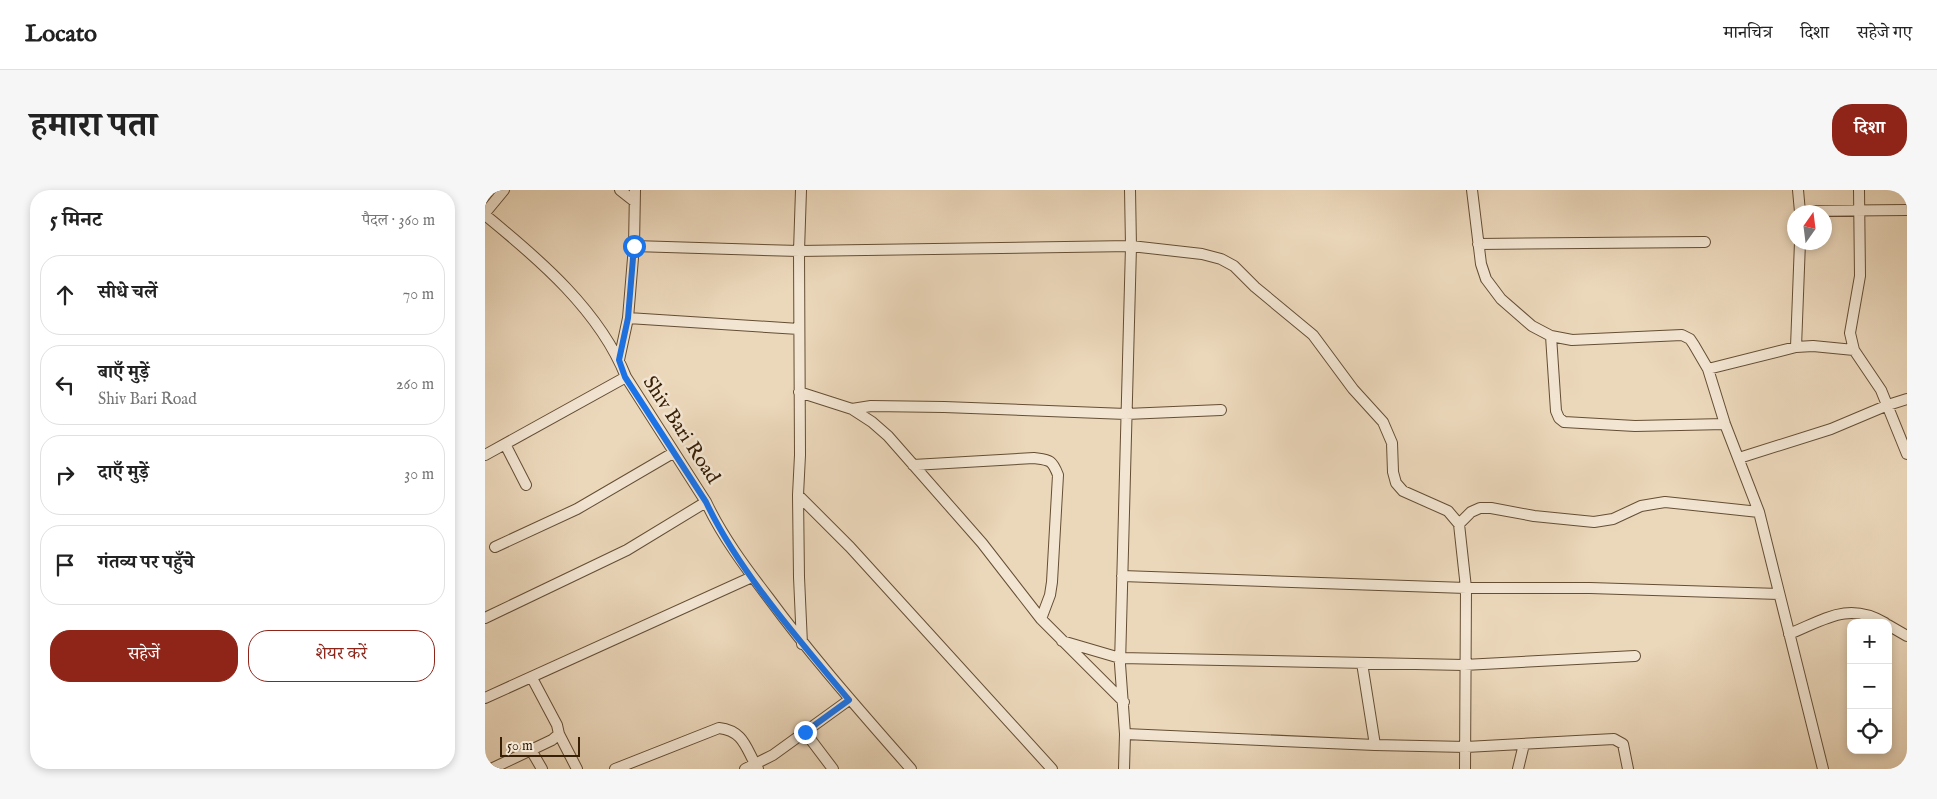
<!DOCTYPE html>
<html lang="hi">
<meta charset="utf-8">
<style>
:root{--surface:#fff;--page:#f6f6f6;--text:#222;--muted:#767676;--line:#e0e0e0;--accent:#8f2418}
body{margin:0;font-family:"IM FELL English","Noto Serif Devanagari",serif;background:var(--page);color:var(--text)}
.controls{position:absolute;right:15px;bottom:15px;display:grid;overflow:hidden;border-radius:10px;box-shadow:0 2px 8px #0003}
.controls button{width:45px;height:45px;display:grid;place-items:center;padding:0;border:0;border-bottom:1px solid var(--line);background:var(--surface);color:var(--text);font:25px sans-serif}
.compass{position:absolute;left:1302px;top:15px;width:45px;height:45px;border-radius:50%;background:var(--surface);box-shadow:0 2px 8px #0003;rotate:14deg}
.scale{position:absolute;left:15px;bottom:12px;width:80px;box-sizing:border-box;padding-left:5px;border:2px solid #382007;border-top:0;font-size:14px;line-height:18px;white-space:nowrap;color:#382007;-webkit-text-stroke:4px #f2e5d2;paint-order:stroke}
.stop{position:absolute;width:15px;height:15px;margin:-11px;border:4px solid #1a73e8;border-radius:50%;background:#fff}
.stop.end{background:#1a73e8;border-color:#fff;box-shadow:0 1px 5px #0008}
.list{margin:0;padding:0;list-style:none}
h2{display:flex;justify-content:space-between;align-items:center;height:65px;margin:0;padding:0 20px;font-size:21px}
h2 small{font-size:16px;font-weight:400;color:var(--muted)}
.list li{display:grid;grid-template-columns:32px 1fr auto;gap:15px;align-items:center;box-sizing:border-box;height:80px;margin:0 10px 10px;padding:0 10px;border:1px solid var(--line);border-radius:20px}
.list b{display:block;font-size:19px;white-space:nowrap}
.list p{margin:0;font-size:16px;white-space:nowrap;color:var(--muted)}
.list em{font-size:16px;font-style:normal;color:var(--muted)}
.actions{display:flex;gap:10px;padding:15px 20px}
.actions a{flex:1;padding:11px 0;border:1px solid var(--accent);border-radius:20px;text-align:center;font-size:18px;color:var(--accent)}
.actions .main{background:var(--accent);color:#fff}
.icon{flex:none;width:28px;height:28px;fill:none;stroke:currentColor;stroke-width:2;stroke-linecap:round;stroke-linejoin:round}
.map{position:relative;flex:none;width:1422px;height:579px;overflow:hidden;border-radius:20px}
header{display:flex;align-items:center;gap:30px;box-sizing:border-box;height:70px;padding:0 25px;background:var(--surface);border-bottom:1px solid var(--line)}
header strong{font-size:24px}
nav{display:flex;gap:28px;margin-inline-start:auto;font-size:18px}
.intro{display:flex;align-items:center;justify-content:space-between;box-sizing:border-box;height:120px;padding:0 30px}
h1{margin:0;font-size:35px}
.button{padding:12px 22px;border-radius:20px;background:var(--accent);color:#fff;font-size:18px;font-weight:700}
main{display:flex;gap:30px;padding:0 30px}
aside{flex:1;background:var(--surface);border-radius:20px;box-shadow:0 2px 8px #0003}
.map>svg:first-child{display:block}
</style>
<header>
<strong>Locato</strong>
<nav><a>मानचित्र</a><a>दिशा</a><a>सहेजे गए</a></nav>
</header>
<div class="intro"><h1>हमारा पता</h1><a class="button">दिशा</a></div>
<main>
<aside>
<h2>5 मिनट<small>पैदल · 360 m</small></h2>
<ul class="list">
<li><svg class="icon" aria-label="ahead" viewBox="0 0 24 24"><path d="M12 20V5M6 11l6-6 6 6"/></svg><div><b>सीधे चलें</b></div><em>70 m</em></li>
<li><svg class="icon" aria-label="left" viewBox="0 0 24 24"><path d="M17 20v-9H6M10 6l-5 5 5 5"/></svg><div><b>बाएँ मुड़ें</b><p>Shiv Bari Road</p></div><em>260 m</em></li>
<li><svg class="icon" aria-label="right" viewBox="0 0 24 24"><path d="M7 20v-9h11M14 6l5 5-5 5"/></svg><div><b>दाएँ मुड़ें</b></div><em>30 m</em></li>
<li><svg class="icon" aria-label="arrive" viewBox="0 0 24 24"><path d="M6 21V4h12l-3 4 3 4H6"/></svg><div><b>गंतव्य पर पहुँचे</b></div></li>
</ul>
<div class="actions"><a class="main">सहेजें</a><a>शेयर करें</a></div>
</aside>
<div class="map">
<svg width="1422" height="579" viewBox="0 0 1422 579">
<rect width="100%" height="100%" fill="#ebd7ba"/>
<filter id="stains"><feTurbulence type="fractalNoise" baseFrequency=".004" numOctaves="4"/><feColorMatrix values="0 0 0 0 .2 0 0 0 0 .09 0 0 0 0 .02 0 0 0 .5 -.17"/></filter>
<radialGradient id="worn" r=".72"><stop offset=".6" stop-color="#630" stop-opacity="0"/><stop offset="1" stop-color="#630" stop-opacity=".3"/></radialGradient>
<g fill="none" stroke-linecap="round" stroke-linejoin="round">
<g stroke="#654e34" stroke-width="12">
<path id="minor" d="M135 0 149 11
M316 0 314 61 315 265 313 305 314 387 317 454
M987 0 996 74 1001 89 1016 109 1047 136 1066 146 1087 150 1197 145 1205 149 1209 155 1223 179 1240 234 1274 322 1338 579
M1313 0 1315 22
M1374 0 1375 86 1365 143 1369 160 1396 200 1422 264
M1315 21 1422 20
M0 23 19 0
M0 25C54 69 115 121 141 187L221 312C237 346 260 377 283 407 327 467 377 523 426 579
M993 54 1220 52
M149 56 314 61 646 56 717 64 736 69 749 76 770 97 828 145 868 199 898 232 907 253 908 282 911 293 918 301 963 321 974 334 981 398 980 579
M143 128 314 139
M1066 146 1071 221 1074 228 1079 232 1150 236 1240 234
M1311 157 1315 52
M134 170 143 128 149 56 150 0
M1223 179 1311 157 1328 156 1369 160
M314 202 367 219 387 232 403 246 497 353 556 429 639 512
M367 219 386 216 459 217 641 224 736 220
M20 254 41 295
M0 265 141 187
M1254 268 1346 239 1403 215 1422 209
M428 275 549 268C564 270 567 269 573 285L567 392 565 405 556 429
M313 305 365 357 567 579
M974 334 986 322 995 318H1006L1049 326 1109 332 1128 329 1156 316 1180 312 1274 322
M10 357 92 319 188 263
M637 386 981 398H1105L1294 404
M0 428 142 360 221 312
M1403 435 1422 446
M1304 444C1339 430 1363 411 1400 433
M577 451 635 468 979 475 1150 466
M877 473 890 555
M0 508 267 387
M320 542 348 579
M74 544 92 579
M640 544 890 555 981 557 1129 549 1138 554 1143 579
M46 560 57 579
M6 579 67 550 74 544 72 535 47 488
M130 579 234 538C260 541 261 560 273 579
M260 579 288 565 364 510
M639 579 640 544 635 474 646 56 645 0
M1033 579 1039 554
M1422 579V577"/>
</g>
<use href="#minor" stroke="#f2e5d2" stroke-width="10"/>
</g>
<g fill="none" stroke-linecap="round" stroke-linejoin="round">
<path stroke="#1a73e8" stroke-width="6" d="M149 56 143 128 134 170 140 187 221 312C254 382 315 451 364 510L320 542"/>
</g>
<g text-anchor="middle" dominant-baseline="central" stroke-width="5" stroke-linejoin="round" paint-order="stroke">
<g font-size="20" fill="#382007" stroke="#f2e5d2">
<text transform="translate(196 240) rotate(57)">Shiv Bari Road</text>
</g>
</g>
<rect width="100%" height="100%" filter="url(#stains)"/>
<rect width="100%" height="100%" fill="url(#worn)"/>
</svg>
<div class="controls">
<button>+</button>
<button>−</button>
<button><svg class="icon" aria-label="locate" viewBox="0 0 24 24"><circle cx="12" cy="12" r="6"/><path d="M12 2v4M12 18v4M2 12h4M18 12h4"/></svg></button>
</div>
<svg class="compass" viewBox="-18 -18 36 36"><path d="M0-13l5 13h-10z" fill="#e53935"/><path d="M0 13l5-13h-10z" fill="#767676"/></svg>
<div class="scale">50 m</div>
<div class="stop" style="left:149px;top:56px"></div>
<div class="stop end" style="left:320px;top:542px"></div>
</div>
</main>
